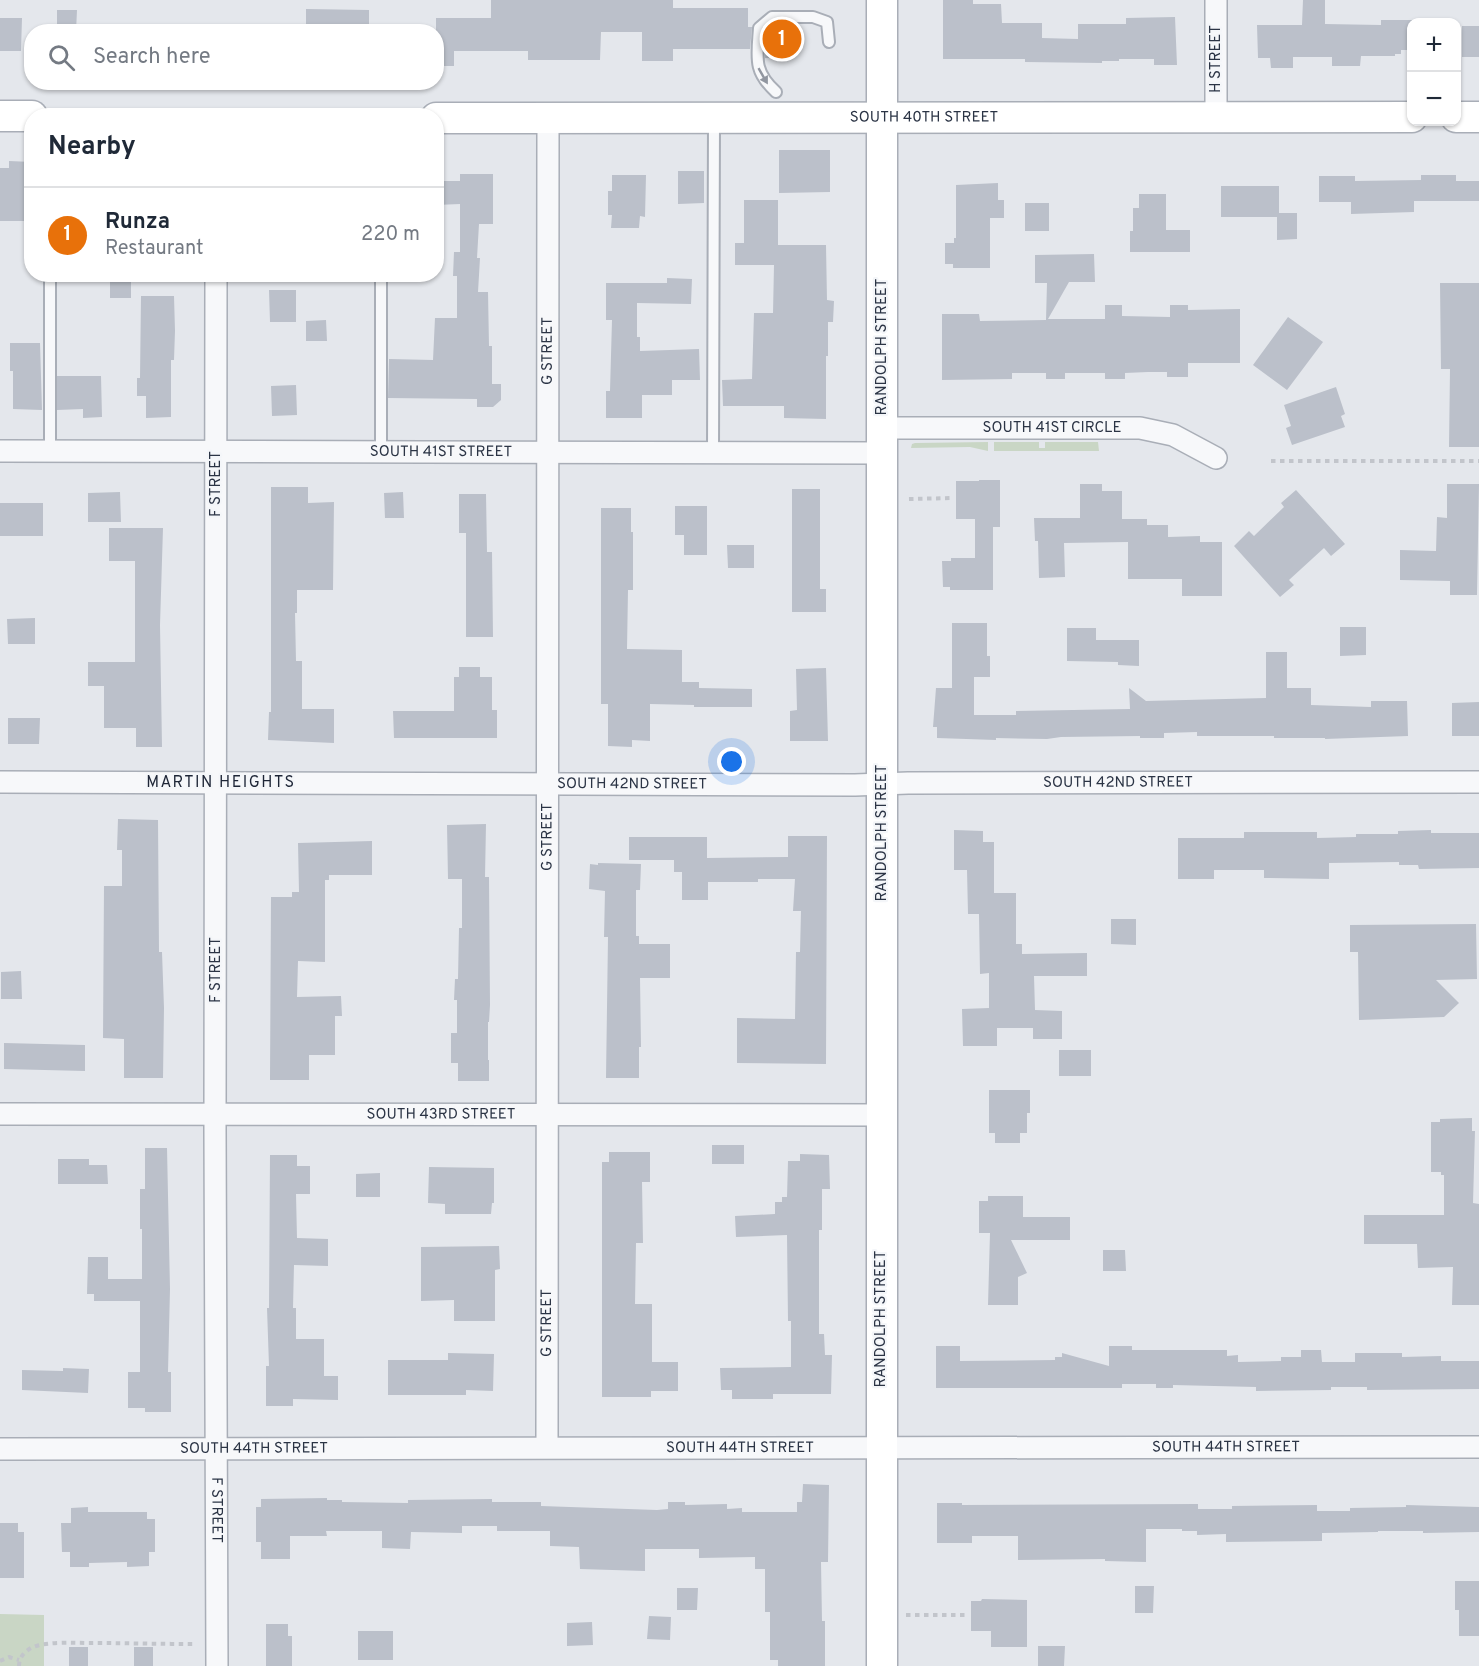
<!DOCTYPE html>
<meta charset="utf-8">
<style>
:root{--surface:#fff;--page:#f6f6f7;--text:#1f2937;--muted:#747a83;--line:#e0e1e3;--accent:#7c3aed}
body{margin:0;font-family:Overpass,sans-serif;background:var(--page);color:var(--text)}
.controls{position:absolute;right:18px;top:18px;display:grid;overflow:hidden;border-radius:12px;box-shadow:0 2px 4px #0004}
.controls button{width:54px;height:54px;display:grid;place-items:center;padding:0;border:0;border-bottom:2px solid var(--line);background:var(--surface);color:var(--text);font:30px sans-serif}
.you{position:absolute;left:732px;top:762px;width:21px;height:21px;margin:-15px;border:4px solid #fff;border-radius:50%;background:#1a73e8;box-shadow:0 0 0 9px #1a73e833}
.badge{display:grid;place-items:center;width:39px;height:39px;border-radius:50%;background:var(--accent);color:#fff;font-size:20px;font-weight:700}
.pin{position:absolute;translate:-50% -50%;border:3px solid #fff;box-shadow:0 2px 6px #0006}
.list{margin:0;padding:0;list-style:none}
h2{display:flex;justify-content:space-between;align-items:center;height:78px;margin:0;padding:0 24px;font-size:26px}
h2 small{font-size:20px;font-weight:400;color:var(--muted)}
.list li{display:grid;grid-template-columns:39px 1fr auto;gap:18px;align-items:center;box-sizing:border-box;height:96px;padding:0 24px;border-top:2px solid var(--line)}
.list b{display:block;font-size:22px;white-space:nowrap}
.list p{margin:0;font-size:20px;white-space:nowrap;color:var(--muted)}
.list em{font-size:20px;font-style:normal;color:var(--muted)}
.icon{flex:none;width:33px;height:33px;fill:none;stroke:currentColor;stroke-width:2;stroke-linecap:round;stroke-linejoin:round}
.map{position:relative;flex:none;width:1479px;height:1666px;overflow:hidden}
.search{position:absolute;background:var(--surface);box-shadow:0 2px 4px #0004;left:24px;top:24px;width:420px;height:66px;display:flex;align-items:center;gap:15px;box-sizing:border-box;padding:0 21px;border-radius:24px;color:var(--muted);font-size:22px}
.panel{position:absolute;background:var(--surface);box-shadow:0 2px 4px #0004;left:24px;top:108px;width:420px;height:174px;border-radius:24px}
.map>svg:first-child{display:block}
</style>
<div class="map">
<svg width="1479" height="1666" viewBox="0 0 1479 1666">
<rect width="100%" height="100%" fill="#e4e7ec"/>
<path fill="#c9d6c5" d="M988 442V451L970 447 911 448 912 444 915 443Z
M994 442H1039V448H1045V442H1098L1099 451H994Z
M0 1614 44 1615V1666H0Z"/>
<path fill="#bbc0ca" d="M491 0H673V8H748V27H752L750 49H673V61H642V32H601L600 60H528V51H454V66H436V18H491Z
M943 0H973V4H1001L1002 23H1042V38L1078 39V24H1126V18L1175 17 1177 65H1154V59H1119V61H1102V63L1025 62V59H943Z
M1303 0H1325V24L1381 25V20H1412V50H1401V54H1395V56H1361L1360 66H1332V57H1293V68H1271L1270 58H1258L1257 25H1302Z
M306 9 369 10V32H306Z
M57 10H77L76 32H57Z
M0 18H22L21 51H0Z
M1462 26H1479V57H1462Z
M771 27 793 28 794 46H781V58H765L766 32Z
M779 150H830V192L779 193Z
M9 161 32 162V221H0V168H9Z
M678 171H704V203L678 204Z
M460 174H493V224H479L477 258H480L478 292H488L489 346H492V384H501V400L493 407H477V399L388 398 389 359 433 360 435 318H457V276H453L454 252H460V204L436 205V181H460Z
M612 175H646L645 217 640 216 639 228H611L612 215H608V191H612Z
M1421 175H1456V181H1479V201H1414V212L1351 214V202H1319V176H1355V181L1421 180Z
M998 183V200H1004V218H990V268H953V264H945V243H954V238H956V185Z
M1221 186H1279V213H1297V239L1277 240V217H1221Z
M1139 194H1166V230H1190V252H1130V231H1133V208H1139Z
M744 200H778V245H826L827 300 834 301 833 322H828V356H826V419L784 418V406H723L722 380 752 379 754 313H773L774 265H735V243H744Z
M1025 203H1049V231H1025Z
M1094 254 1095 282H1069L1048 319H1105V305H1122V316L1170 317V305H1188V310L1240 309V363H1188V377H1167V372H1148L1125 373V379H1105V373H1065V379H1046V373H1012V379L942 380V314H979L980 321 1046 320 1047 283H1035V255Z
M110 274H131V298H110Z
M667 278 692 279 691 304 637 303V337H640V351L699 349 700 380H672V395H642V418H606V391H610L612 320H606V283H667Z
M1440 283H1479V447H1449L1450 369H1441Z
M269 290H296V322H270Z
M141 296H174L175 331 174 360H171V417L146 418V396H137V378H140Z
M1288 317 1323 342 1287 390 1253 365Z
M326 320 327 341H306V321Z
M10 343H40L42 410 13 409V371H10Z
M57 376H101L102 417 83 418V409L57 410Z
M296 385 297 415 272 416 271 386Z
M1336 387 1345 414 1341 416 1345 427 1292 445 1286 428 1291 426 1284 405Z
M979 480H1000V527H993V590H950V587H943L942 561H951V558H975V519H956V481H979Z
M1080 484H1102V491H1122V519H1147V525H1168V537L1200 536V542H1222V596H1182V579H1128V542L1064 543 1065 577 1039 578 1038 541H1035L1034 518H1080Z
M1447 484H1479L1477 595H1450V581L1400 580V550L1436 551 1437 517 1447 518Z
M271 487H308V503L334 502 333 590H297V613H295L296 661H302V709H334V743L268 740 269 712H271Z
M792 489H820V589H826V612H792Z
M1296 490 1345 544 1331 556 1324 548 1289 580 1294 585 1280 597 1234 546 1249 531 1254 536 1284 507 1281 503Z
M120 492 121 522H88V493Z
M403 492 404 518H385L384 493Z
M459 494H486L487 552H492L493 637H466V533H459Z
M0 503H43V536H0Z
M675 506H707V555H684V535H675Z
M601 508H631V532H633V590H628L627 649 682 650V682H699V688L752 689V707H694V705L650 704V741L632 740V747L608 746V704H601Z
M109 528H163L160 625 162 747H136V728H104V686H88V662H135V561H109Z
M727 545H754V568H728Z
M35 618V644H8L7 619Z
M952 623H987V656H990V677H974V715H1016V711L1130 709 1129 688 1146 701 1266 698V652H1287V688H1311V705L1371 707V701H1407L1408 736 1325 739V738H1274V736H1197V732L1164 733V738H1140V736L1061 737 1047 739 996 738V740L937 738V727H933L936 688H952Z
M1340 627H1366V655L1340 656Z
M1067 628H1096V640H1139V666L1118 665V662L1067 661Z
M459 667H480V677H492V710H497V738H394L393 711H454V677H459Z
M826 668 828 741H790V711L797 710 796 669Z
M1479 702V736H1452V703Z
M8 718H40L39 744H8Z
M118 819 158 820 159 952H162L164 1008 163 1078H124V1039L103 1038 104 886H122V850H117Z
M486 824 485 877H489L490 1005 489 1022H488V1060H489V1081H458V1063H451V1033H457V1000H454L455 979H458L459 928H462V879H448L447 825Z
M954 830 983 831V842H994V893H1016V944H1022V954L1087 953V976H1034L1035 1010 1062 1011V1039H1033V1028H997V1046H963L962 1009 989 1008V973L980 974 979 914H968L967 870H954Z
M1431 830V833H1479V868L1419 869 1418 865H1399V862L1329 863V879L1264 878V870H1214V879H1178V838H1244V832H1317V838L1356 837V834H1398V831Z
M788 836H827L826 1064 737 1063V1018L795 1019 796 952H800L801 911H793L795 879H758V882H708V900H682V872H674V860H629V837H707V858L788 857Z
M372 841V875H329V880H325V962L298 961 297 997 341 996 342 1016H335V1055H309V1080H270L271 897H292V892H299L298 843Z
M598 863 641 864 640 890H636V936H639V944H670V978H640L641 1047H639V1078H606L608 937H604L605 891 589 889 590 864 598 865Z
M1111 919H1136V945L1111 944Z
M1476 924 1477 979 1436 980 1459 1003 1444 1017 1359 1020 1358 952H1350V925Z
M21 971 22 999H1V972Z
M4 1043 85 1045V1071L4 1069Z
M1059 1050H1091V1076H1059Z
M989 1090H1030V1113H1027V1133H1020V1143H995V1133H989Z
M1472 1118V1131H1475L1473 1203 1479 1204V1305H1452L1453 1267 1418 1268 1417 1244H1364V1215H1444V1175H1441V1172H1431V1122H1440V1119Z
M712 1145H744V1164H712Z
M145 1148H167L170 1289 168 1372H171V1412H145V1408H128V1372H140V1301H94V1294H87L88 1257H108V1279H142V1229H140V1189H145Z
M609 1152H650V1182H642L643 1243H636L635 1304H652V1362H678V1391H651V1397H602V1162H609Z
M800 1154 829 1155 830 1189H822V1230H819V1334H824L825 1355H832L831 1394H773V1399H732V1390H721L720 1368 791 1367V1321H788L787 1235 736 1237 735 1216 775 1214V1202H782V1197H787L788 1161H800Z
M270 1155H297V1166H310V1194H296L297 1238 328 1239V1266L294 1265 293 1308H296V1339H324V1376H338V1400L293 1399V1406H266V1366H269L267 1308H269Z
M58 1159H89V1165H107L108 1184H58Z
M429 1167 494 1168V1203H492L491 1214H445V1204L428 1203Z
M380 1173V1197H356V1174Z
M988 1196H1023V1217H1070V1240H1011L1027 1273 1018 1277V1305H988L990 1233H979V1201H988Z
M499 1246 500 1269 495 1270V1321H454V1300L421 1301V1247Z
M1103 1250H1125L1126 1271H1103Z
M936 1346H960V1361L1055 1360V1357H1062V1353L1109 1366V1346H1132V1350H1227V1356L1238 1355V1362L1281 1361V1357H1301V1350H1321L1322 1362H1355V1353H1402V1357L1441 1356V1361H1479V1389L1367 1390V1387H1331V1390L1256 1391V1387L1173 1385V1388H1156V1384H1122V1388H936Z
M448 1353 494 1354 493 1391 466 1390V1395H388V1360H448Z
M63 1368 89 1369 88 1393 22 1390V1370L63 1371Z
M803 1484 829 1485 828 1562H821L822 1621H825V1666H778V1660H770V1612H765V1569H755V1557L699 1558V1549H645V1571L580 1569 579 1547 550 1546V1531H497V1526H462V1533L411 1532 410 1549 382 1548V1531H326L327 1536H290V1559H261V1542H256V1507H261V1499L327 1498V1500H342V1502L408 1503V1500L492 1499V1502H541V1506L657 1510 668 1509V1502H685V1505L727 1504V1509L742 1508V1512H797V1502H802Z
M937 1503H962V1505L1198 1504V1509H1232V1506L1317 1505V1511H1350V1508L1406 1507V1505L1479 1507V1532L1423 1533V1531H1378V1532L1322 1533V1541L1226 1542V1534L1197 1535V1531H1182V1529H1146V1562L1105 1561V1559L1018 1560V1536H972V1543H937Z
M88 1507V1512H147V1519H155V1552H149V1566L127 1567V1562L89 1563V1567H70V1552H62L61 1523H71V1508Z
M0 1523H18V1532H24V1578H0Z
M1455 1581H1479V1636H1459V1610H1455Z
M1135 1586H1154L1153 1613H1135Z
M677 1588H698L697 1610H677Z
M982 1599 1027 1600V1647H991V1631H971V1601H981Z
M649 1616 671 1617 670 1640 647 1639Z
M592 1622 593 1645 567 1646V1623Z
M266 1624H288V1636H292V1666H266Z
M358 1631H393V1660H358Z
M1038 1646H1065L1064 1666H1038Z
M69 1647H88V1666H69Z
M134 1647H153V1666H134Z"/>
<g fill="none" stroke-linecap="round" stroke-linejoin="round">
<g stroke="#a9aeb7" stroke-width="14">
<path id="service" d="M776 92C753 71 757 58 759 28L772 17H813L827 22 829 42
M50 274V451
M381 274V452
M713 453 714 120"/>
</g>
<g stroke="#a9aeb7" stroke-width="24">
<g id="minor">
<path d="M1216 0V118"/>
<path id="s1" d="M216 274 215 1130 217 1666"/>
<path id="s2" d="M882 428H1140L1173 435 1216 458"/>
<path id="s3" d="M0 451 882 453"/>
<path id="s4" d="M0 782 855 785 908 783 1479 782"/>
<path id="s5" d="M0 1114 882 1115"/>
<path id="s6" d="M547 1447 548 118"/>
<path id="s7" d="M0 1449 1479 1447"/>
</g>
</g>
<g stroke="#a9aeb7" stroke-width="33">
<g id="secondary">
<path d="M0 116H32"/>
<path d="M1456 117H1479"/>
<path id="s8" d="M436 118 1412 117"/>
<path d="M882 1666V0"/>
</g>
</g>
<path stroke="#c2c5cb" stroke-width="4" stroke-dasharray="4.5 4.5" stroke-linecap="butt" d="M1271 461H1479
M909 499 953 498
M906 1615H968
M0 1661 9 1657 19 1660
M19 1666C19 1658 24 1652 31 1648 45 1641 76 1643 91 1643 125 1643 159 1644 193 1644"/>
<use href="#service" stroke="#f7f8fa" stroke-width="10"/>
<use href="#minor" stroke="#f7f8fa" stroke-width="21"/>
<use href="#secondary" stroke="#fff" stroke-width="30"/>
</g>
<defs><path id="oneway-solid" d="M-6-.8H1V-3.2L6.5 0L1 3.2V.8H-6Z" transform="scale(1.5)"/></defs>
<use fill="#9196a0" href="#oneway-solid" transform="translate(763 76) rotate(60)"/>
<g text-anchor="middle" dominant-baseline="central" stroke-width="4.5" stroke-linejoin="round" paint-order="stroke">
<g font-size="15" fill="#2b3445" stroke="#f4f6f9">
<text transform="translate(1216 59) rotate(-90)">H STREET</text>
<text stroke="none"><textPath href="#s8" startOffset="488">SOUTH 40TH STREET</textPath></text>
<text transform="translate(882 347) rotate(-90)">RANDOLPH STREET</text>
<text stroke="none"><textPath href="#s6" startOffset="1096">G STREET</textPath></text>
<text stroke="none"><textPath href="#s2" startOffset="170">SOUTH 41ST CIRCLE</textPath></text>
<text stroke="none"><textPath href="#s3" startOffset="441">SOUTH 41ST STREET</textPath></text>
<text transform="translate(216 484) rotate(-90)">F STREET</text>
<text stroke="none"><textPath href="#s4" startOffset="1118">SOUTH 42ND STREET</textPath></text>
<text stroke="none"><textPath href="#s4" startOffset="632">SOUTH 42ND STREET</textPath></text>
<text transform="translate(882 833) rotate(-90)">RANDOLPH STREET</text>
<text stroke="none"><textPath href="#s6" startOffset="610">G STREET</textPath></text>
<text transform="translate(216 970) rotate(-90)">F STREET</text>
<text stroke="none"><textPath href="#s5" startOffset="441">SOUTH 43RD STREET</textPath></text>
<text transform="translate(881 1319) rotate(-90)">RANDOLPH STREET</text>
<text stroke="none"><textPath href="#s6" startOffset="124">G STREET</textPath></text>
<text stroke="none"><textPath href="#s7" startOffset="1226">SOUTH 44TH STREET</textPath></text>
<text stroke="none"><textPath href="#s7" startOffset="740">SOUTH 44TH STREET</textPath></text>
<text stroke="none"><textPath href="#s7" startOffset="254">SOUTH 44TH STREET</textPath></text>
<text stroke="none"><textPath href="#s1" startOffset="1236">F STREET</textPath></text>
</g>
<g font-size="16" letter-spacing="1.5" fill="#1d2536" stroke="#f4f6f9">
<text x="221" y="783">MARTIN HEIGHTS</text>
</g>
</g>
</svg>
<div class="controls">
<button>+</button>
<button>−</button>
</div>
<div class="you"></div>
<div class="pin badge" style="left:782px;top:39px;background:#e8710a">1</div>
<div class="search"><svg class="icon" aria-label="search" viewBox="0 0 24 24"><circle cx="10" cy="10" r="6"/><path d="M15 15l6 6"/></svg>Search here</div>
<section class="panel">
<h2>Nearby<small></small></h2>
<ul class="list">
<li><span class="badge" style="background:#e8710a">1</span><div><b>Runza</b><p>Restaurant</p></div><em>220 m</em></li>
</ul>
</section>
</div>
